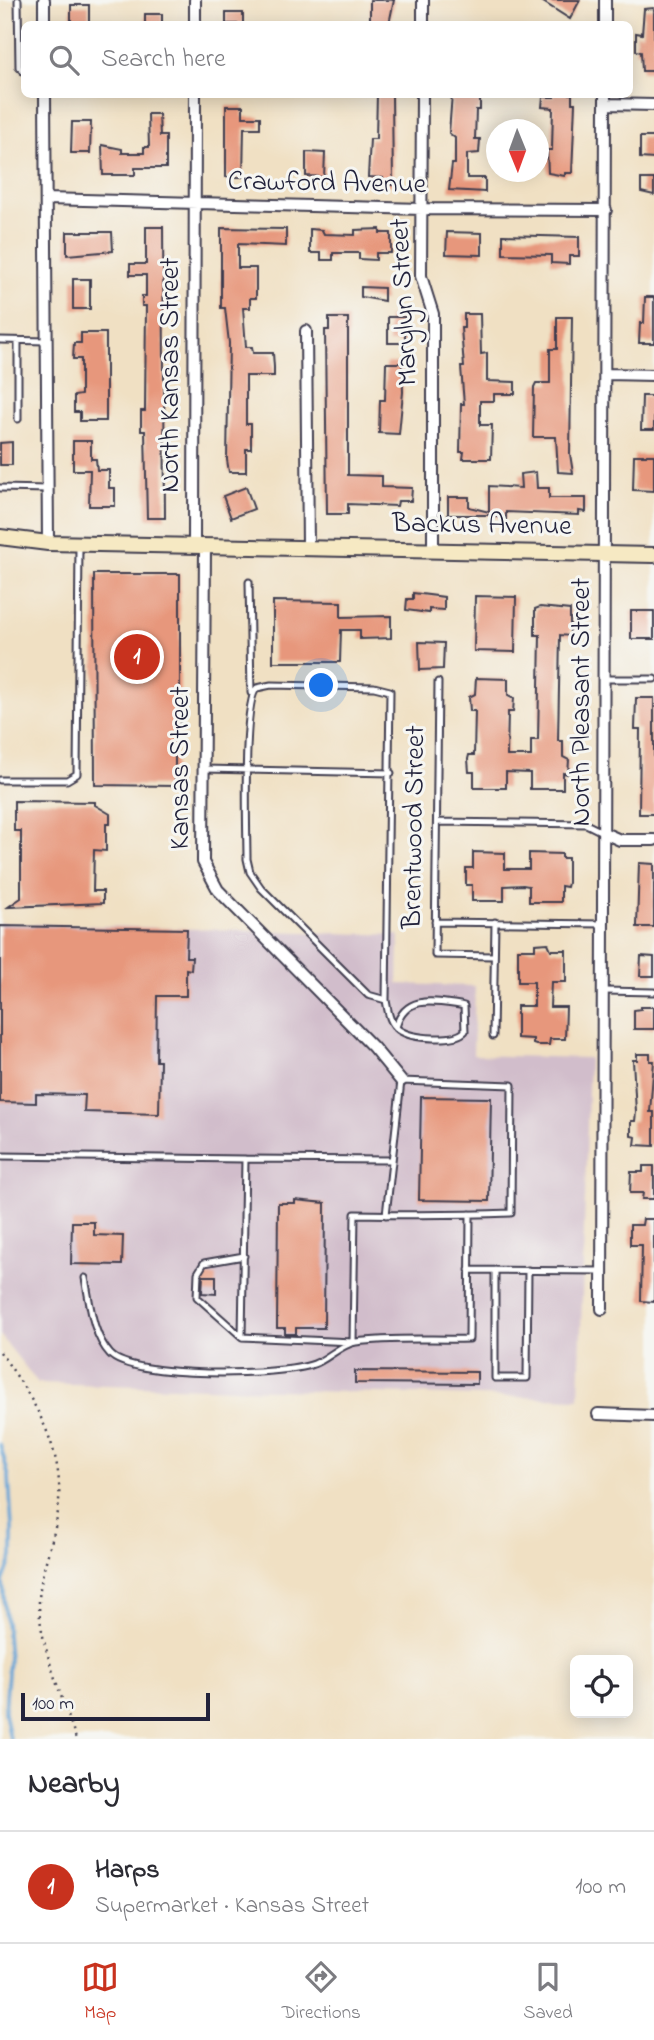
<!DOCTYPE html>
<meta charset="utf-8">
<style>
:root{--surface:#fff;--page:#f7f7f7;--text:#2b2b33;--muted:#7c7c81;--line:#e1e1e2;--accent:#c8321e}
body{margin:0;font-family:"Indie Flower",sans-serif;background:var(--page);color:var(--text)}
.controls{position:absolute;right:21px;bottom:21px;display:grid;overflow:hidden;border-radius:10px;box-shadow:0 4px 18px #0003}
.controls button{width:63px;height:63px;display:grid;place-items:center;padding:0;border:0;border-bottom:2px solid var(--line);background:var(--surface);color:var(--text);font:35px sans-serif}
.compass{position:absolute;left:486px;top:119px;width:63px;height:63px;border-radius:50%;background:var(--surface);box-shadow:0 4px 18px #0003;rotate:179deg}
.scale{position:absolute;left:21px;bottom:18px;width:189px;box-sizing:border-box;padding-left:7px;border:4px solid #22223b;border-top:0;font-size:19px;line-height:24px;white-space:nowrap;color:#22223b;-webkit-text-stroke:5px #f6f6f2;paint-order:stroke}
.you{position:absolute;left:322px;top:686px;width:24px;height:24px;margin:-18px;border:5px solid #fff;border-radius:50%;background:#1a73e8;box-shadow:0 0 0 10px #1a73e833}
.badge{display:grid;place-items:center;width:46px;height:46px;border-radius:50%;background:var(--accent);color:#fff;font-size:23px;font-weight:700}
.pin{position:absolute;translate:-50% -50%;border:4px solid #fff;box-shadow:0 2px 7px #0006}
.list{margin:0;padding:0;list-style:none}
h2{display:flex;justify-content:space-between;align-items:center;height:91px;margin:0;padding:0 28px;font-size:30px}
h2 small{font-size:23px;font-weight:400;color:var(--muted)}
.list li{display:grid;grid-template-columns:46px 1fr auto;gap:21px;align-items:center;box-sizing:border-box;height:112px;padding:0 28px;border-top:2px solid var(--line)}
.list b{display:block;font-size:26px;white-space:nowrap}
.list p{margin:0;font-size:23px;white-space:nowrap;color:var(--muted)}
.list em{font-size:23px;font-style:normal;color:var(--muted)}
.icon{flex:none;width:38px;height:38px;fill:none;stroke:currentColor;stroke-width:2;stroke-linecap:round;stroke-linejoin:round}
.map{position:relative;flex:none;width:654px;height:1739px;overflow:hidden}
.search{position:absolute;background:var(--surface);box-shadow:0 4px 18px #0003;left:21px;right:21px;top:21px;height:77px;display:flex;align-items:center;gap:18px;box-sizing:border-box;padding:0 24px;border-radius:10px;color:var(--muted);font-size:26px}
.sheet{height:203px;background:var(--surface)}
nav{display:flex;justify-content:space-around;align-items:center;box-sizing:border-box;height:98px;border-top:2px solid var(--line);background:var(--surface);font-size:19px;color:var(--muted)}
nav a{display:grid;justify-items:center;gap:4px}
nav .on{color:var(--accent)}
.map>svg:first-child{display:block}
</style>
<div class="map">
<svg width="654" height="1739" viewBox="0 0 654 1739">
<rect width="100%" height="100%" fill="#f6f6f2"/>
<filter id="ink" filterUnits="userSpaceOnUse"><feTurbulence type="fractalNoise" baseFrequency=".0143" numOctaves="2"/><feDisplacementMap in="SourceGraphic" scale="14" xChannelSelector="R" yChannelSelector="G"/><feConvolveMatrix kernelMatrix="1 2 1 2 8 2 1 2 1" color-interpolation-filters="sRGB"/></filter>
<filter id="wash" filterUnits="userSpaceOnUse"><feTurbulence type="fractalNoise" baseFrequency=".00686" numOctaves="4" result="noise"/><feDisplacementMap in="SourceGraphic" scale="28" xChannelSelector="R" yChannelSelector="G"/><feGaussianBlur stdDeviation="1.57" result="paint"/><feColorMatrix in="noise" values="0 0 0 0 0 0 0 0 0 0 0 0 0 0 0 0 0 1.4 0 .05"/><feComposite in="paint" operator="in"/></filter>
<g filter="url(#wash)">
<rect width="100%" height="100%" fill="#f0e0c3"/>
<path fill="#d1bdcb" d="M0 923 399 935 398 984 475 986 473 1055 589 1058 579 1399 38 1383 0 1335Z"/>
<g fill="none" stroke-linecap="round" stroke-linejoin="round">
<path stroke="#65a4d7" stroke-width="3.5" d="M0 1444 9 1477 12 1528V1557L3 1582 9 1660 5 1712 10 1739"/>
</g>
<g id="blocks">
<path fill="#e7977c" d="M370 0H394L389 24H370Z
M540 0H580L570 19Z
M71 5H89V24H71Z
M654 8V71H642L641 52 636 51V33L642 34 644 9Z
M226 13H243V24H226Z
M145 14H162V24H145Z
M377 94H392L393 185H383V178L368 177 370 139H376Z
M452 94 480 97V110H476L475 139H480L479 153 467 154V178H485V192L449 190 452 164H455V138L449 133Z
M554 94H572V103H575L572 173H565V176L548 173 547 150H552L553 108 542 107 543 97H554Z
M226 106H243V117H260V128H244L243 177H226Z
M148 114H159L160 136H166V168H135V175H103L102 145 122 149V153H144V147H149Z
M72 122H91L90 153H71Z
M640 137H654V159L640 158Z
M306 152 325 153 324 177 306 176Z
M641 179H654V195L641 192Z
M146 227H163L165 518H147L145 431H141V411H145L146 306H142V296H146V275H130V264H146Z
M221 228 286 229V246L238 244V268H256V298H250V308H243L246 347H252L253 353H273L274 367V376H246V424H251V449H246V472H229L227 460 229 343 225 308H221Z
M310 229 322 230 324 234 355 235V230L380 229V233H391V253H376V260L359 259V253H333V260H321V253H310Z
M67 232H112L113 251 67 255Z
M447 232 482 233V255L446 254Z
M503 235 579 237V256H569V264L551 263V255L503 254Z
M73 279H90V309H73Z
M361 287 384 288V301L361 297Z
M645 297H654V343H639L640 323H644Z
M464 314H480L481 354 487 353V381L515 382V394H494V401H480V425H492L491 459H463L464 452H460L461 404H464L461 367H464L461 328H464Z
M388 317H405V343H388Z
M557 317H572L570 454 573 473 558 472 556 437H533L534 387 536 383H550V349H557Z
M329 318H348V475L382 476V487L412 488 411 501H398L397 506 348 504V514H327L325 330H329Z
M81 333H106V421H80V412H74V396L81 395V359H73L74 343H81Z
M386 363H402L403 392 399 434 379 433 380 400H385Z
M642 396H654V430H641Z
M73 441H91V459H96L97 470H109V488H115V506H89L90 470H73Z
M12 442V465H0V443Z
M634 455H654V491L633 490Z
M536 472 537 488H549V498H586V512L579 511V515L506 512V519L489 515H448V497H469V507L489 512V486L521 488 520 474Z
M246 487 254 509 231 518 223 496Z
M94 574H180V725L175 724V786L95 785Z
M413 593 444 597V610L429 609V613L406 610 407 599H413Z
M475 596 516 597 515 652 474 651Z
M273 601 341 602V617L391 616V638L360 639V630H341L340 662H273Z
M540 607 570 610V636L560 635 558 741H563V757L569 760 568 774 563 773V789H530V773L506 772V788H474V772H469L468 759 469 755H474L475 711H470L469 697 475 694 476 678 508 679V695L514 698 513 712H508L507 756H531V740H538L540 635H535V609Z
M631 611H654V639H631Z
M419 642 444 643 443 669 420 670Z
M636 698H654V814H639L640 729H635Z
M14 801 95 802V805L110 814V824H106V851L94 850 93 891H103V903L8 907 21 898V831H14Z
M473 852 505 853V869H529V853L562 854V858H568V883L567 887 561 886V902H529V886L523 885 504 886V901H472V885H466V868H473Z
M639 863 654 864V927H637Z
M0 926 187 929 186 957H192L191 970 186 969V996H157L156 1061H160L159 1114 84 1112 85 1095 36 1094V1103L0 1102Z
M548 943 551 950H566V982H551L550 1007H566L565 1039H550L549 1045H536L533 1044V1039L517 1038V1006H534V982H518V949H535V944Z
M641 956 654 957V976H640Z
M641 1007H654V1029H634V1010L641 1009Z
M637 1054H650V1061H654L650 1112H654V1146L635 1145 636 1137 631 1136V1121H635L636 1112 633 1060H637Z
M421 1097 491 1098 489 1201 419 1200Z
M643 1166H654V1199H642L643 1193H630L631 1172H643Z
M295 1200 325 1203 324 1328H296V1334H285V1328H277L278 1203H295Z
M643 1219H654V1302L641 1301 642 1245H630V1225H642Z
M72 1222H94V1235L123 1236 122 1265 71 1264Z
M203 1276H216V1294L202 1293Z
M355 1371 477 1372V1384L355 1383Z"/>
</g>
</g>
<g filter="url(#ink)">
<use href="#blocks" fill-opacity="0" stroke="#413e4f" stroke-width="2"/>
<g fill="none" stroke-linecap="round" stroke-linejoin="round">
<g stroke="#413e4f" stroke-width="9">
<path id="lane" d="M18 0 19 67 24 72
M0 340 47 341
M18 341V419
M0 488 48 489
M249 582 251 693
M605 679H654
M438 682 435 955 494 956
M205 769 391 773
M0 780H67L77 774 79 545
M437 822 586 824 604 833
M435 922 604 924
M605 991 654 992
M386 1000 368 995 261 888 250 872 247 859C247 831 242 701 257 688L271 685 374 687 390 691 386 1000C388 1011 389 1023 399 1030 412 1039 455 1042 465 1031L464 1006 460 1005C432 1001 405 995 396 1027
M493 1036 495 922
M0 1156 245 1159 242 1337 353 1342 355 1214C407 1215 459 1215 511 1213L512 1085 401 1081 386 1215
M245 1159 390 1160
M469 1270 603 1271
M495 1270V1378H527L528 1270
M85 1278C90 1303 92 1334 110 1354 132 1379 282 1376 314 1364 328 1359 341 1344 356 1342 393 1337 432 1340 469 1339L470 1214
M242 1337 197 1297 198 1273 204 1263 244 1256"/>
</g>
<g stroke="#413e4f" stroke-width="14">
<path id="street" d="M44 0V24
M605 0V24
M195 24V0
M423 24V0
M45 94 48 543
M422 94 421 276 433 314V549
M605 104 654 105
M46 199 422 209 606 210
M306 331 308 547
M607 374 654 375
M194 546 195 94
M205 546 203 862 218 890 373 1047 401 1081
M604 833 620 840H654
M602 1309 605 94
M598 1414 654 1416"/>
</g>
<g stroke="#413e4f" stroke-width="18">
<path id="secondary" d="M0 537 48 543 654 555"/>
</g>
<path stroke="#413e4f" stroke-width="2.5" stroke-dasharray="2 5" stroke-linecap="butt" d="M0 1352C37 1404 70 1456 56 1523 51 1548 40 1574 39 1600 38 1642 63 1698 76 1739"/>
<use href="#lane" stroke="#fff" stroke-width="5"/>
<use href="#street" stroke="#fff" stroke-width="10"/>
<use href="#secondary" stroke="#f6e9c3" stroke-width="14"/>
</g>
</g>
<g text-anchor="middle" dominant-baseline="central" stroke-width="6" stroke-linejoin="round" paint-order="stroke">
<g font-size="28" fill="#22223b" stroke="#f6f6f2">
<text transform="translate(327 184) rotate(1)">Crawford Avenue</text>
<text transform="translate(405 302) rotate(-93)">Marylyn Street</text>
<text transform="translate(171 375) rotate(-90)">North Kansas Street</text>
<text transform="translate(482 526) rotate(1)">Backus Avenue</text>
<text transform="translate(582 702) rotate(-90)">North Pleasant Street</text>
<text transform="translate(181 768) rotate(-90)">Kansas Street</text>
<text transform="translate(415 827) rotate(-89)">Brentwood Street</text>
</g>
</g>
</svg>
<div class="controls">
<button><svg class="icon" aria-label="locate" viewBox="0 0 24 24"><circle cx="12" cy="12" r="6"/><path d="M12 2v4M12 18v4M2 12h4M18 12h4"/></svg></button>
</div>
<svg class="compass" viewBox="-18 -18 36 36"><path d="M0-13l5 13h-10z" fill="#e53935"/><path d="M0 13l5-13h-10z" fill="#7c7c81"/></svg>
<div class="scale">100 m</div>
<div class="you"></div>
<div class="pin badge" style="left:137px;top:657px">1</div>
<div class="search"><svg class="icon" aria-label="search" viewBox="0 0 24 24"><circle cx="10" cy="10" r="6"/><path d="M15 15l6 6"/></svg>Search here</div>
</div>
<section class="sheet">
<h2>Nearby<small></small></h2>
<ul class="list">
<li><span class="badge">1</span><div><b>Harps</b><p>Supermarket · Kansas Street</p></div><em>100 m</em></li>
</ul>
</section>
<nav>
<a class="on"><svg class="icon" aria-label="map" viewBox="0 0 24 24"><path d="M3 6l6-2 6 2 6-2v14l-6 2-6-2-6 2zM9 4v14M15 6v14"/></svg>Map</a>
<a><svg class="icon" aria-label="directions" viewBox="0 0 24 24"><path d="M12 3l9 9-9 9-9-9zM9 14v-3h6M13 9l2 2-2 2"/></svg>Directions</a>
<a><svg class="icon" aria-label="saved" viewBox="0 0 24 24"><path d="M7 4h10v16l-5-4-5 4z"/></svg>Saved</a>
</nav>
